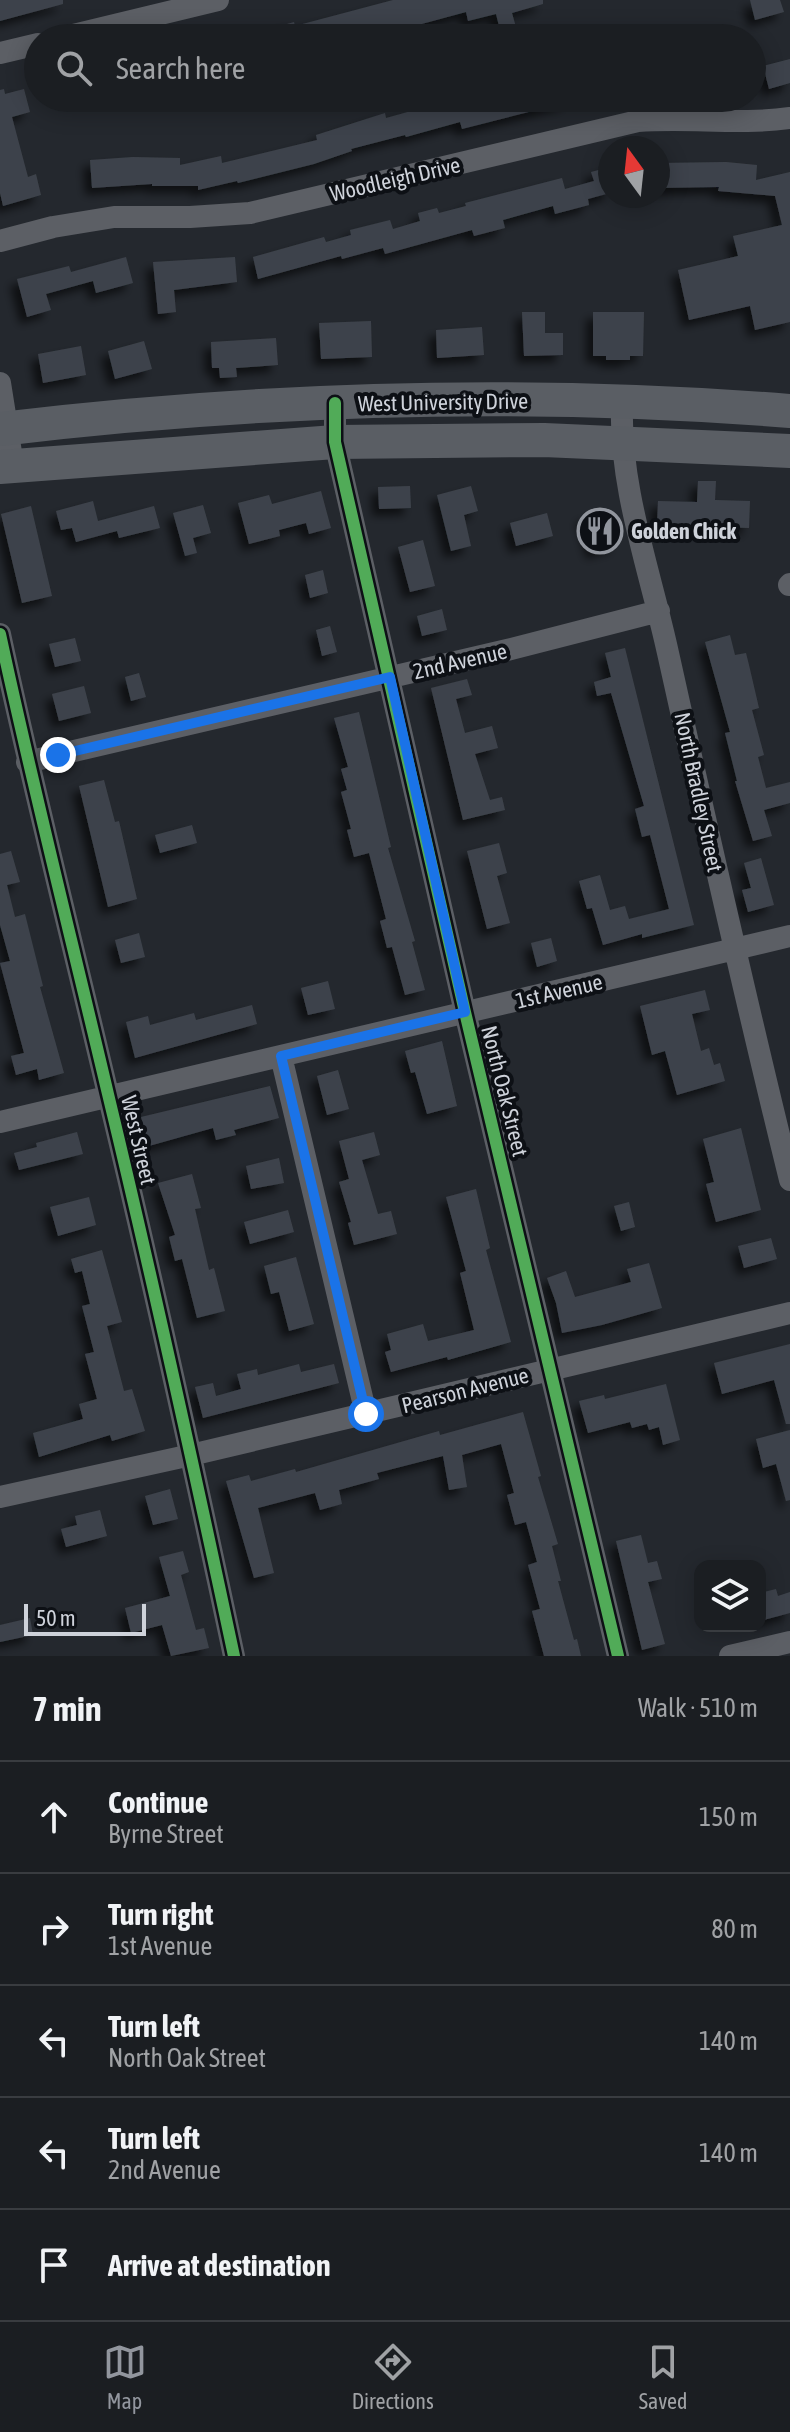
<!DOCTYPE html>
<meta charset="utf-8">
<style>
:root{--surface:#1b1e22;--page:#282b2f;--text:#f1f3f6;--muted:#a0a2a5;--line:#393c40;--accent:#92969e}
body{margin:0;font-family:"Asap Condensed",sans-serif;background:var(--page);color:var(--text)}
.controls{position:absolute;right:24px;bottom:24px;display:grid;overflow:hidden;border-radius:16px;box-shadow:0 4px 20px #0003}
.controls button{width:72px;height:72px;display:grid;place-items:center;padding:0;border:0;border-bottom:2px solid var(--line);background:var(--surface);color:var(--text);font:40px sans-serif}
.compass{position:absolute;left:598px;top:136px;width:72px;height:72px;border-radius:50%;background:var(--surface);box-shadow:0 4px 20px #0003;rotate:345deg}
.scale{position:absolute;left:24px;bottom:20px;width:122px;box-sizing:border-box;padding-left:8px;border:4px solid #ced2da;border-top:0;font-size:22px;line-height:28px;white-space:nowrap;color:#ced2da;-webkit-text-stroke:6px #0d1015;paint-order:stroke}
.stop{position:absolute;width:24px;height:24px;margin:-18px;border:6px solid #1a73e8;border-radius:50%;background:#fff}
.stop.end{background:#1a73e8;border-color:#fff;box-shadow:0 2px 8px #0008}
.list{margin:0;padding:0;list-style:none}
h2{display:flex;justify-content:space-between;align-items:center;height:104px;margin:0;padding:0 32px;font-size:34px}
h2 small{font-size:26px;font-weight:400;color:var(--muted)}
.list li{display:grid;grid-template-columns:52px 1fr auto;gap:24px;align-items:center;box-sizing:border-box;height:112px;padding:0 32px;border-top:2px solid var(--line)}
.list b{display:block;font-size:30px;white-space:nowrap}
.list p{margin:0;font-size:26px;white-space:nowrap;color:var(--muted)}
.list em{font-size:26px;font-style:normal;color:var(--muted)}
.icon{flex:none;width:44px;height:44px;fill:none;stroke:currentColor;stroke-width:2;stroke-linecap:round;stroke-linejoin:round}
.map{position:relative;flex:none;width:790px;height:1656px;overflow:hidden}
.search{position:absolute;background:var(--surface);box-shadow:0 4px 20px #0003;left:24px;right:24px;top:24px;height:88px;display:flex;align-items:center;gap:20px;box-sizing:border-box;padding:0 28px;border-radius:44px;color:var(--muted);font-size:30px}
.sheet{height:664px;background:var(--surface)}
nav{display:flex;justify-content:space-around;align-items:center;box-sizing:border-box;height:112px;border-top:2px solid var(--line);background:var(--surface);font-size:22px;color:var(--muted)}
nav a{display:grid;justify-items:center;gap:4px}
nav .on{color:var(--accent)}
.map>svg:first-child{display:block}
</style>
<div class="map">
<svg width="790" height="1656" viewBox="0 0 790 1656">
<defs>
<filter id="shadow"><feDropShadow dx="-7" dy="7" stdDeviation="4" flood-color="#0009"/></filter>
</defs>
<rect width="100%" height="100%" fill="#24282e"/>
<path fill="#3e434b" filter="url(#shadow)" d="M0 0H63V4L0 21Z
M393 0H543V4L512 13 519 38H502L496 14 468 21 466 12 370 38H252L251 34 294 22 295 26Z
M750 0H780L784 12 755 20Z
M790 59V83L769 89 763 66Z
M4 89 5 94 24 89 30 112 12 117 28 177 36 174 41 195 3 206 0 193V90Z
M476 98H568V102L462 129 460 122 406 137 405 135 351 149 352 151 314 164 238 183 237 181 198 190V186H152V184L92 188 90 160 133 157 180 158V165L221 156 222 163 317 140 316 135 385 113 386 118 433 105 434 109Z
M726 162 757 165 756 180 790 172V322L755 330 750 306 689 320 678 270 738 256 733 236 782 225 775 196 718 191 719 187 658 188V163Z
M610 167V193L588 199 589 205 555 214 553 206 503 220 505 228 474 236 472 230 385 254 383 248 342 259 341 256 258 279 253 257 324 237 326 242 351 235 350 230 390 220 393 229 420 221 418 213 437 208 439 213 466 206 465 203 562 178 565 189 594 181 591 172Z
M126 257 133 283 96 293 93 281 46 294 51 310 27 317 17 279 69 266 71 272Z
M235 257 237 282 174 290 176 312 158 314 153 262Z
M522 312H545V333H563V355L524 356Z
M593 312H644L643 356H630V360H606V356H593Z
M371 321 372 357 321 359 319 323Z
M482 327 484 355 437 358 436 330Z
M276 338 278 365 236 368 237 377 220 378 219 368H212L211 342Z
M144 341 152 369 115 379 108 351Z
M81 346 86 375 43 383 38 354Z
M698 481H716L715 500 750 501 749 528 657 525 658 501 697 502Z
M410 486 411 508 379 509 378 487Z
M471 486 478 511 464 515 471 546 451 551 437 495Z
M321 491 331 528 309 534 306 523 279 530 280 536 249 544 238 503 269 495 272 504Z
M93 501 98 521 154 506 160 528 119 538 117 531 76 542 72 528 61 530 56 511Z
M203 505 211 533 193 538 197 553 185 556 173 513Z
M31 506 52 596 22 603 1 514Z
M607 510 617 545 593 552 583 516Z
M547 513 553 536 516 546 510 523Z
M423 540 435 586 410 592 398 547Z
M323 570 328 593 310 598 305 575Z
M442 609 447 630 422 636 417 616Z
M330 626 337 652 322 656 316 630Z
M730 635 735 655 746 653 749 665 759 708 752 710 764 755 758 757 766 788 790 782V803L764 810 772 836 753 841 735 781H737L725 733 730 732 705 642Z
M75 638 81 661 55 667 49 644Z
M625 648 694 925 642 938V934L603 945 592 908 587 909 579 881 600 875 610 910 625 906 629 919 669 909 650 835 642 837 635 809 644 806 611 693 597 696 594 682 611 677 605 653Z
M139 673 146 697 131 701 125 677Z
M467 679 472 695 456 699 465 733 492 726 498 748 475 754 490 800 502 797 505 810 463 820 431 688Z
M84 686 91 713 59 721 52 694Z
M359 712 391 847 388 848 415 941 412 942 425 990 405 995 392 947 387 948 380 921 386 919 369 853 354 857 347 830 351 829 341 792 347 790 341 769 348 767 334 718Z
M104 780 115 822 119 821 137 899 108 907 79 786Z
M192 825 197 843 160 853 155 835Z
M499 843 507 873 497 876 510 923 487 929 467 851Z
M11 851 20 882 7 885 15 917 25 914 43 986 40 987 64 1073 39 1080 37 1069 16 1075 11 1056 24 1053 0 963 10 961 0 925V854Z
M761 858 774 905 748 912 742 890 751 888 744 863Z
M139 933 145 957 121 963 115 940Z
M551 938 557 961 537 967 531 943Z
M328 981 335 1009 308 1015 301 988Z
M705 990 710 1010 692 1014 701 1051 709 1048 714 1065 720 1063 725 1081 677 1095 665 1051 652 1055 640 1006Z
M252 1005 257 1024 135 1058 126 1022 148 1016 150 1025 194 1013 196 1020Z
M442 1041 457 1106 427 1114 415 1072 411 1073 405 1051Z
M338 1070 349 1109 327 1115 317 1076Z
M270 1086 279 1118 234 1130 236 1135 216 1140 213 1128 149 1146 141 1117Z
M741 1128 761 1210 716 1222 706 1184 714 1182 703 1139Z
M77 1132 83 1154 19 1170 14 1153 37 1147 36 1143Z
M374 1132 380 1155 362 1160 378 1214 391 1211 397 1234 354 1245 348 1223 351 1222 339 1182 349 1179 339 1141Z
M279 1158 284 1183 251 1189 246 1166Z
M192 1174 201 1208 195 1209 209 1270 214 1268 225 1311 197 1318 182 1259 175 1261 169 1237 175 1235 158 1183Z
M476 1189 490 1248 486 1250 511 1342 448 1360 447 1357 391 1372 385 1352 391 1350 387 1334 423 1324 428 1341 474 1330 460 1273 466 1271 446 1197Z
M89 1197 96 1225 58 1236 50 1207Z
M629 1202 635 1227 621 1231 614 1206Z
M288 1210 294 1232 250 1244 244 1222Z
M771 1238 777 1259 744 1268 738 1246Z
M102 1250 122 1322 107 1326 124 1391 132 1389 145 1431 112 1441 110 1435 39 1457 33 1433 83 1419 79 1404 97 1399 85 1354 94 1352 82 1306 90 1304 82 1271 75 1273 71 1259Z
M296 1257 314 1324 289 1331 279 1292 271 1294 264 1266Z
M649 1263 662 1308 602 1325 562 1333 556 1303 547 1278 566 1271 575 1297 631 1282 627 1269Z
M790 1344V1424H786L774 1380 722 1394 714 1363Z
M299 1364 301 1372 334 1364 339 1383 203 1418 195 1387 213 1383 216 1396 241 1389 237 1374 257 1369 258 1375Z
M666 1384 680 1440 663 1445 659 1427 649 1430 647 1424 632 1428 630 1422 588 1433 579 1401 604 1395 605 1399Z
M523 1412 541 1476 538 1477 558 1544 552 1546 561 1581H558L574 1640 577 1639 581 1656H544L532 1611 540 1609 528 1565 537 1562 526 1522 515 1525 507 1495 514 1493 501 1444 462 1455 467 1487 449 1490 443 1456 377 1473 379 1479 339 1490 342 1504 320 1510 315 1493 258 1508 274 1573 254 1578 226 1481 249 1475 251 1481 295 1469 296 1472 439 1431 440 1435Z
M790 1430V1500L786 1501 776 1464 763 1468 756 1439Z
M170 1489 178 1519 153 1525 145 1496Z
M100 1510 107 1536 66 1547 61 1529 77 1525 75 1516Z
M641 1535 648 1563 657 1561 662 1579 648 1582 665 1644 642 1650 616 1541Z
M183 1551 189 1572 181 1575 196 1630 204 1628 209 1648 171 1656 162 1625 131 1633 125 1608 170 1596 159 1557Z
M776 1589 778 1596 790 1592V1613L760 1621V1593Z
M30 1618 33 1635 0 1642V1625Z"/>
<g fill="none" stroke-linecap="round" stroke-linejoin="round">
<path stroke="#5c5f65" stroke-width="22" d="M61 38 218 0
M0 53 38 44
M0 241 53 227 114 217H190L250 213 638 121C689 117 739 125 790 118
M0 383 13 465
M335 403V442L465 1012 618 1656
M622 403C619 488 650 570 668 653 707 829 747 1005 790 1180
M789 585 790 584
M0 634C33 788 72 941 108 1094 153 1281 194 1468 234 1656
M27 762 507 650 659 611
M281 1056 366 1414
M0 1122 790 936
M0 1497 191 1455 790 1313
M730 1656 790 1642"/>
<path stroke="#5a5e64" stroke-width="34" d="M0 429C261 398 528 390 790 411
M0 467 335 442 544 440 790 451"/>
<g stroke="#0d1015" stroke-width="17">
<path id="cycleway" d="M335 403V442L465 1012 618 1656
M0 634C33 788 72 941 108 1094 153 1281 194 1468 234 1656"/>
</g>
<use href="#cycleway" stroke="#51ab58" stroke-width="12"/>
</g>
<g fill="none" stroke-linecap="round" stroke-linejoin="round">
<path stroke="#1a73e8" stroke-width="10" d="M58 755 390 677 465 1012 281 1056 366 1414"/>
</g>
<defs>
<g id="restaurant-ring" transform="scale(2.3)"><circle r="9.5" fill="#0d1015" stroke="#92969e" stroke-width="1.5"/><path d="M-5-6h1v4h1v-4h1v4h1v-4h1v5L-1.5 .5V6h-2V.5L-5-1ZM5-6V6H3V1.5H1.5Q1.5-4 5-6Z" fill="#92969e"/></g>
</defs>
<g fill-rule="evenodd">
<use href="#restaurant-ring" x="600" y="531"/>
</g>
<g text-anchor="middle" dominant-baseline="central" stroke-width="8" stroke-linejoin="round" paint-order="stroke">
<g font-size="22" fill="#ced2da" stroke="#0d1015">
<text transform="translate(395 179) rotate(-13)">Woodleigh Drive</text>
<text transform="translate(443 402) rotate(-1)">West University Drive</text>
<text transform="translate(460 661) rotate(-13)">2nd Avenue</text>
<text transform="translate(699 792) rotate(78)">North Bradley Street</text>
<text transform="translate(559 991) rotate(-13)">1st Avenue</text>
<text transform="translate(505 1091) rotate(76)">North Oak Street</text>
<text transform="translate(139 1140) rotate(77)">West Street</text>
<text transform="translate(465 1390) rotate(-14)">Pearson Avenue</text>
</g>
<g font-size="22" font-weight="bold" fill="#ced2da" stroke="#0d1015" text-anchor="start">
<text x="631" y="531">Golden Chick</text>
</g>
</g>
</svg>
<div class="controls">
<button><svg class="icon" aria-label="layers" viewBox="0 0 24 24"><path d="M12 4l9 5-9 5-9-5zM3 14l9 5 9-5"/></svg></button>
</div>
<svg class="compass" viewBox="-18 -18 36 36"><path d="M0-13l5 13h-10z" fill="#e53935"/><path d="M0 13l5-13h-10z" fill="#a0a2a5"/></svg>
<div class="scale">50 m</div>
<div class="stop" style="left:366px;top:1414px"></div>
<div class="stop end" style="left:58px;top:755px"></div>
<div class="search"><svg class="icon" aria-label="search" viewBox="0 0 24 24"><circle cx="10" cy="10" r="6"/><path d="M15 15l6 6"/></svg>Search here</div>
</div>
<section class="sheet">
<h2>7 min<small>Walk · 510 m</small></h2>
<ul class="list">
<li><svg class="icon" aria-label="ahead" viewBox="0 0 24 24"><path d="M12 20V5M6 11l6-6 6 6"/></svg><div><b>Continue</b><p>Byrne Street</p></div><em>150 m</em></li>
<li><svg class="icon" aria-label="right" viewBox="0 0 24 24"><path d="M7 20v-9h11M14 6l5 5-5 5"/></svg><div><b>Turn right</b><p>1st Avenue</p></div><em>80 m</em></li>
<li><svg class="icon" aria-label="left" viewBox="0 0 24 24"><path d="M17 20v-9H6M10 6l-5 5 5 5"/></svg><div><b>Turn left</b><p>North Oak Street</p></div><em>140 m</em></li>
<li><svg class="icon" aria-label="left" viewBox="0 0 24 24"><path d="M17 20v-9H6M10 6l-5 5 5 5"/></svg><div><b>Turn left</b><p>2nd Avenue</p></div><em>140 m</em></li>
<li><svg class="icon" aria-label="arrive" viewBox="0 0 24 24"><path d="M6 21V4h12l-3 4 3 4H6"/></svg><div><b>Arrive at destination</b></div></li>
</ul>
</section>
<nav>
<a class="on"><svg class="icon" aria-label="map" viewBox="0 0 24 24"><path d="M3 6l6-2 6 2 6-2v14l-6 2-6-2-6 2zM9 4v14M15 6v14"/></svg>Map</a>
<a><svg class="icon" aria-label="directions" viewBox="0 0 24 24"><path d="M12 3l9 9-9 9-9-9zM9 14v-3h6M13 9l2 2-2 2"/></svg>Directions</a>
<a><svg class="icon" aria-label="saved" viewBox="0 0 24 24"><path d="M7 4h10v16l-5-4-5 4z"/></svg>Saved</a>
</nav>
